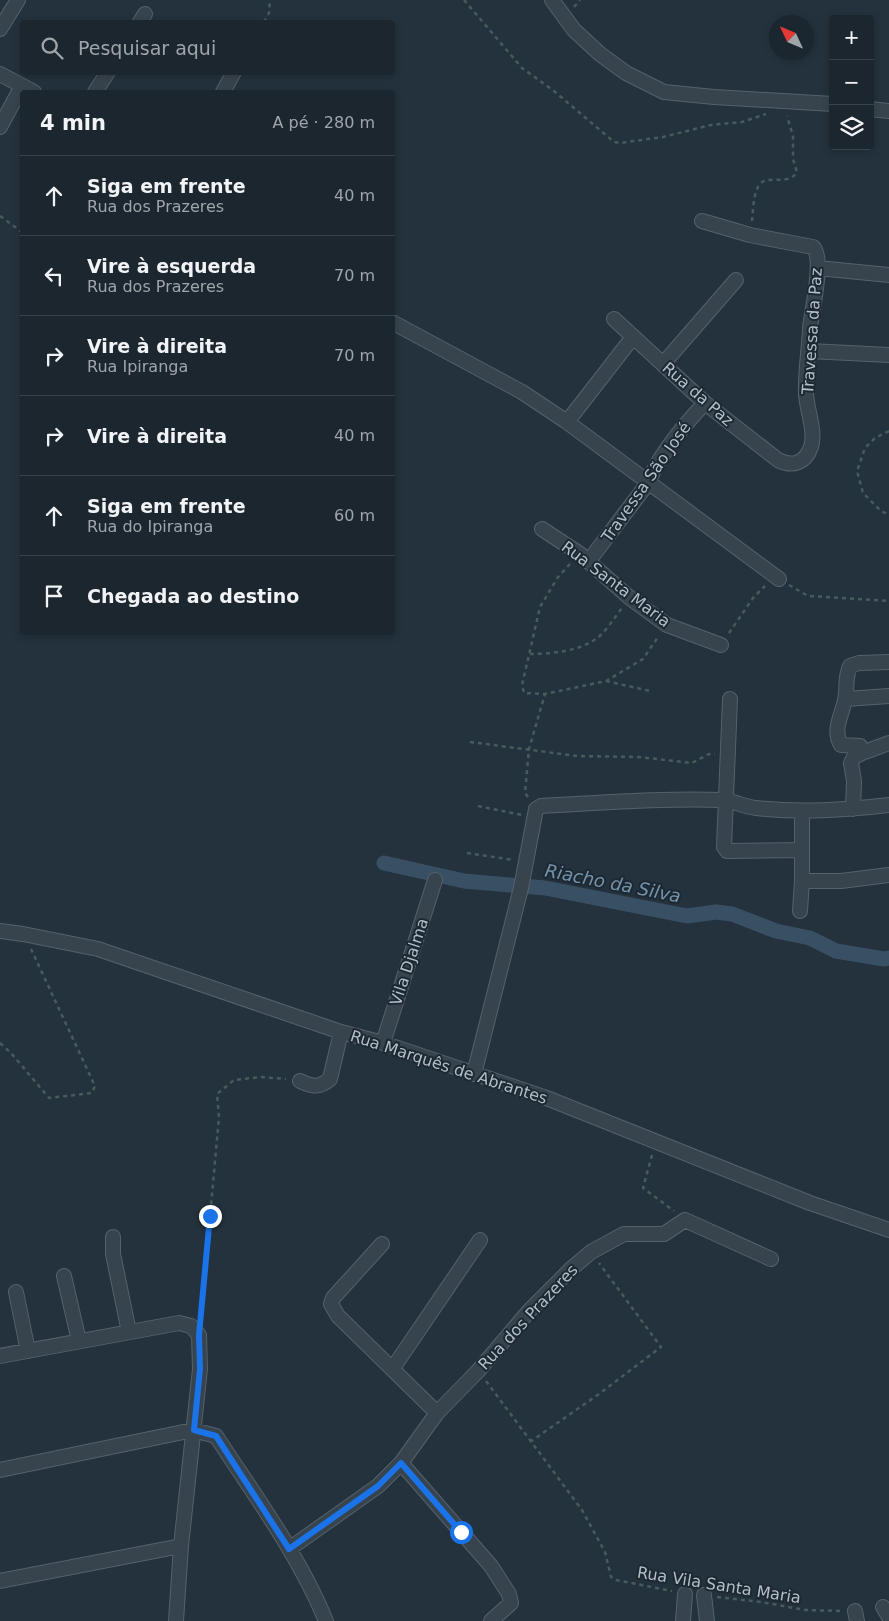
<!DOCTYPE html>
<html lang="pt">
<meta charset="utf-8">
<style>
:root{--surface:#1b262e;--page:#28323a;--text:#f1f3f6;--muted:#a0a5aa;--line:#39434a}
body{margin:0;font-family:"DejaVu Sans",sans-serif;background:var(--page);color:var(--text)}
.controls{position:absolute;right:15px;top:15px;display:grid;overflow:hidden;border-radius:5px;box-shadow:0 2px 8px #0003}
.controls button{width:45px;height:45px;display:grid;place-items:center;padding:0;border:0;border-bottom:1px solid var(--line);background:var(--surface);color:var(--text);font:25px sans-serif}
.compass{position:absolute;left:769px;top:15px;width:45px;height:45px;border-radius:50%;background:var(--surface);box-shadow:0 2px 8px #0003;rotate:314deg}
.stop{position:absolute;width:15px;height:15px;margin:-11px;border:4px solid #1a73e8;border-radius:50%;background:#fff}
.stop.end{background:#1a73e8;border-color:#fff;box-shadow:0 1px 5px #0008}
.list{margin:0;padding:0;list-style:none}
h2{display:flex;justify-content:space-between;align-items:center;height:65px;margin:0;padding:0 20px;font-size:21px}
h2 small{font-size:16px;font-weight:400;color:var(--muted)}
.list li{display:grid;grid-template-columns:32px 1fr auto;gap:15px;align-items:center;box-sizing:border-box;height:80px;padding:0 20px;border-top:1px solid var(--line)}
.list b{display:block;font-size:19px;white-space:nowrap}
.list p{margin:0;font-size:16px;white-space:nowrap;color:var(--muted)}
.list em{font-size:16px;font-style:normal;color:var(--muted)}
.icon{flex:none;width:28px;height:28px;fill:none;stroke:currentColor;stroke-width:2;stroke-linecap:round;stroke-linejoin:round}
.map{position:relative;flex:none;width:889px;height:1621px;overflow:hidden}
.search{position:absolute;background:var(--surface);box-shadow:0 2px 8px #0003;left:20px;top:20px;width:375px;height:55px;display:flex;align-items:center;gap:12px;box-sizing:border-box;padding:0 18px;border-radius:5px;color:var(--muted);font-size:19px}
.panel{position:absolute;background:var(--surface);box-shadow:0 2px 8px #0003;left:20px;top:90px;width:375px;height:545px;border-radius:5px}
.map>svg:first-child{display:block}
</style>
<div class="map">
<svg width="889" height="1621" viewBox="0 0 889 1621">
<rect width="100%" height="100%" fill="#24323d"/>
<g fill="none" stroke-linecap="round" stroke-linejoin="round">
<path stroke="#395064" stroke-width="15" d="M384 863 464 881 545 888 687 916 716 912 732 914 776 931 810 938 836 951 884 959 889 958"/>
<g stroke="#56616b" stroke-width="16">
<path id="minor" d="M552 0 574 30 600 54 626 73 664 92 714 97 833 104
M140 22 145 14
M0 29 18 0
M0 74 34 92
M95 92 108 72
M223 92 234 72
M870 109 889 111
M0 127 22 86
M818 268 889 275
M614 319 705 403 778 460C792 467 805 464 811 447 816 431 807 411 806 394 805 373 809 351 810 329 811 312 825 259 813 247L750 235 702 221
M392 322 522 392 567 422 779 579
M809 351 889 355
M663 364 736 280
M567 422 633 337
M542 529 580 554 630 598 667 625 721 645
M588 562 648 483C659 455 684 425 705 403
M730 699 724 847 727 851 802 850
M846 699 889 696
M862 753 889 743
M853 809 854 781 851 763 854 757 862 753 860 746 841 745C832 730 842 715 845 700 848 686 844 681 850 666L859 663 889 662
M802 881H841L889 875
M800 911 802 881V812
M0 931 23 934 98 949 341 1032 383 1043 544 1097 810 1203 889 1230
M383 1043 435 880
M474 1074 521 888 536 809 541 806C601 803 662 798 723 800 734 801 745 807 756 808 801 813 844 810 889 805
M300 1081C313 1087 319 1088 330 1079L341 1032
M113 1237V1254L129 1332
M382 1244 333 1298 331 1304 338 1316 437 1413
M64 1276 79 1341
M16 1292 28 1351
M0 1356 179 1323 191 1326 199 1335 200 1369 181 1546 176 1621
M393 1368 480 1240
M401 1463 491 1566 509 1594 511 1603 491 1621
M0 1470 193 1430 216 1436C255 1496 299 1555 326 1621
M289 1549 378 1486 401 1463 437 1413 478 1371 529 1311 572 1268 591 1252 624 1234H664L685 1220 771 1259
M0 1581 181 1546
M704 1595 707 1621
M883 1607 889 1617
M855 1611 857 1621
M683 1621 685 1594"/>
</g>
<path stroke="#465c5c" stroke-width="2.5" stroke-dasharray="4 4" stroke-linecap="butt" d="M464 0 522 68 554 91 614 142 620 143 663 137 711 125 742 122 766 114
M574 7 580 0
M264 22 269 13 270 0
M0 216 22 232
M752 221C753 211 753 199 757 189 763 171 787 188 797 172L793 159V136L787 116
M889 431 875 438 865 448 857 471 863 493 881 511 889 515
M570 564 558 577 540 607 522 685 524 693 545 694 606 681 643 659 658 637
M789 585 808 596 889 601
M729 633 753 598 765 586
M530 654C551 654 579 651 596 639 605 633 615 617 622 608
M606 681 650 691
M470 742 577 756 639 757 692 763 709 754H715
M528 797 525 793 529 749 545 694
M478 806 522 815
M467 853 514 860
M0 1043 11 1053 49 1098 92 1093 95 1086 31 949
M652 1155 643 1188 674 1211
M201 1316 219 1117 217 1094 234 1080 261 1077 286 1079
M486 1381 582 1510 605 1552 611 1577 616 1580 672 1591
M530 1442 599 1394 661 1347 599 1263
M717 1597 761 1602 805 1610 843 1611"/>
<use href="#minor" stroke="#38444d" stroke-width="14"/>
</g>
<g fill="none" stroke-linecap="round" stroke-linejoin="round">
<path stroke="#1a73e8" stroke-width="6" d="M210 1216 199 1335 200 1369 194 1430 216 1436 289 1549 378 1486 401 1463 461 1532"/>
</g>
<g text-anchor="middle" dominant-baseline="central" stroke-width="4" stroke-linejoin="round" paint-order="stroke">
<g font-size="16" fill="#b4bec8" stroke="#1d2932">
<text transform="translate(812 331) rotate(-86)">Travessa da Paz</text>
<text transform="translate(698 394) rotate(41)">Rua da Paz</text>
<text transform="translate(646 482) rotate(-55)">Travessa São José</text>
<text transform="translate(616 584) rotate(37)">Rua Santa Maria</text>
<text transform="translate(409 962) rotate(-72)">Vila Djalma</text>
<text transform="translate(449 1067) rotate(18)">Rua Marquês de Abrantes</text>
<text transform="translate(528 1317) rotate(-47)">Rua dos Prazeres</text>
<text transform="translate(719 1585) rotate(9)">Rua Vila Santa Maria</text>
</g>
<g font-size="18" font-style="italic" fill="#7593ab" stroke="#1d2932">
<text transform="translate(613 883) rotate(11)">Riacho da Silva</text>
</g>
</g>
</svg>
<div class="controls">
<button>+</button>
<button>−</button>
<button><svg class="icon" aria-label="layers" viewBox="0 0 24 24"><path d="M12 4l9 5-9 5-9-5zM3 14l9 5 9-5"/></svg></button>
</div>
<svg class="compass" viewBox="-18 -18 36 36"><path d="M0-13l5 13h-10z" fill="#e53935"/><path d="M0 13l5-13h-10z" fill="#a0a5aa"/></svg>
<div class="stop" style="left:461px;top:1532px"></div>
<div class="stop end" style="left:210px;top:1216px"></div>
<div class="search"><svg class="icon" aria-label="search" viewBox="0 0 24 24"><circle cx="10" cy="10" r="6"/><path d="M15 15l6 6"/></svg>Pesquisar aqui</div>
<section class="panel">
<h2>4 min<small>A pé · 280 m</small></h2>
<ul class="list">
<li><svg class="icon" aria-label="ahead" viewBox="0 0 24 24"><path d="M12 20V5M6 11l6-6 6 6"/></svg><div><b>Siga em frente</b><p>Rua dos Prazeres</p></div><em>40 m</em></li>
<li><svg class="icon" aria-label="left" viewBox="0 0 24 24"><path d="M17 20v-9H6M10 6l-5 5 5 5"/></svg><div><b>Vire à esquerda</b><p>Rua dos Prazeres</p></div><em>70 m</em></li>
<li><svg class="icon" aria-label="right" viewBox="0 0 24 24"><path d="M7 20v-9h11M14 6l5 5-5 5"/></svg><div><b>Vire à direita</b><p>Rua Ipiranga</p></div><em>70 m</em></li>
<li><svg class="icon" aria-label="right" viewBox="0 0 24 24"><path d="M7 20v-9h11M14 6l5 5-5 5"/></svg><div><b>Vire à direita</b></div><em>40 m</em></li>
<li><svg class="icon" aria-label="ahead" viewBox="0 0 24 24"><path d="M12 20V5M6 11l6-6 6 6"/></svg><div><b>Siga em frente</b><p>Rua do Ipiranga</p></div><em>60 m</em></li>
<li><svg class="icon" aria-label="arrive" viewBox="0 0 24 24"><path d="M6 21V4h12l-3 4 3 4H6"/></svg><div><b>Chegada ao destino</b></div></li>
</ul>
</section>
</div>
